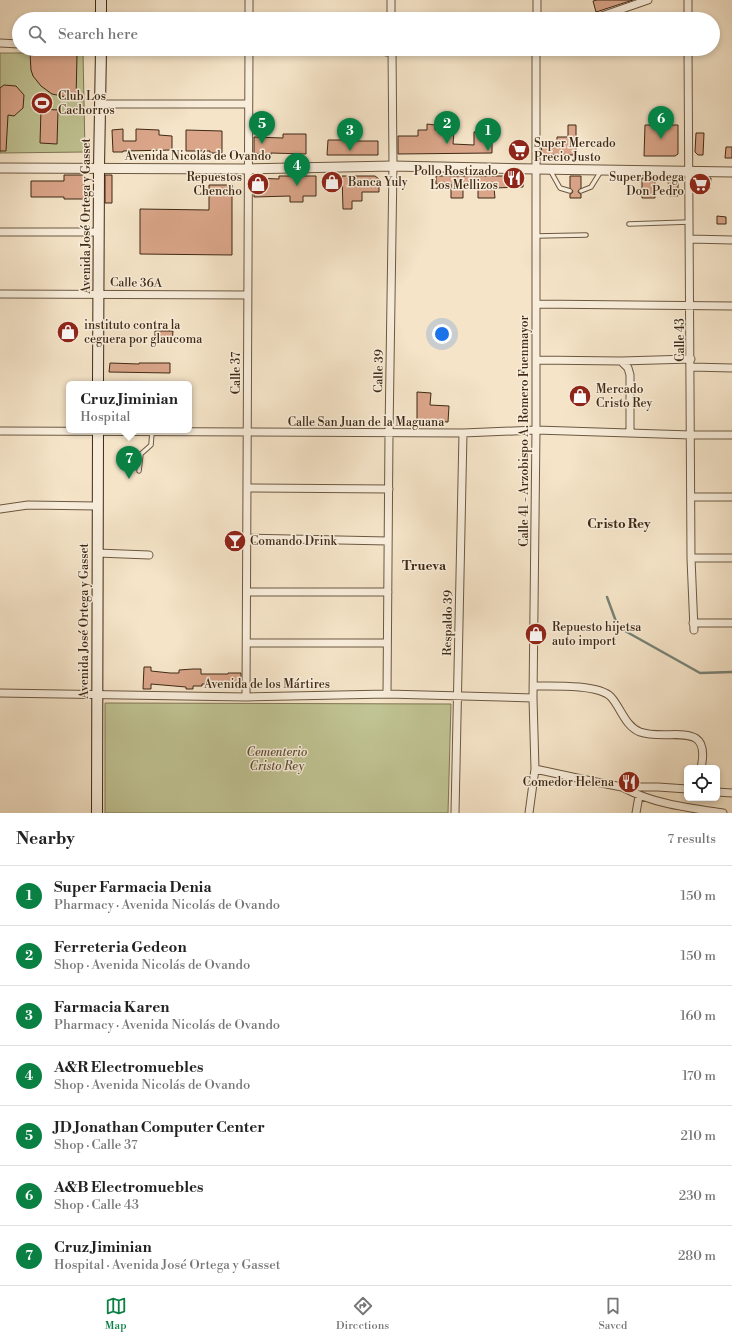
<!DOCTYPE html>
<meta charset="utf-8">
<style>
:root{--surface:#fff;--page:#f6f6f6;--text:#222;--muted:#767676;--line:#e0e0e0;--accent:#0b8043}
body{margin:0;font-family:"Libre Bodoni",serif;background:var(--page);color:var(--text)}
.controls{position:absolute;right:12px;bottom:12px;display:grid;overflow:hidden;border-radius:6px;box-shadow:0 2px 6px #0003}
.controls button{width:36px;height:36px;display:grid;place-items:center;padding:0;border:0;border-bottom:1px solid var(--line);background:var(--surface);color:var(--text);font:20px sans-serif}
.you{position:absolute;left:442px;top:334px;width:14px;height:14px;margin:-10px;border:3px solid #fff;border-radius:50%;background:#1a73e8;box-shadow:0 0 0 6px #1a73e833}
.badge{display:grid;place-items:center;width:26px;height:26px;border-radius:50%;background:var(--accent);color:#fff;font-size:13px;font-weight:700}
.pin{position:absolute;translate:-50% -33px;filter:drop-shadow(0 1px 2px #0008)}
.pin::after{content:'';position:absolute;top:21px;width:14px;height:12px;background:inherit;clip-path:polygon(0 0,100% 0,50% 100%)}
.popup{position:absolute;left:66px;top:381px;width:126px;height:52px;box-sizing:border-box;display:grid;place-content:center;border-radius:6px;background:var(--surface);filter:drop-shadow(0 1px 3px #0005);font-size:13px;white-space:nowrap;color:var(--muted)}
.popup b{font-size:15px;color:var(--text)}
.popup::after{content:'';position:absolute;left:50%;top:100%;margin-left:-8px;border:8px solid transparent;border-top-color:var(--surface)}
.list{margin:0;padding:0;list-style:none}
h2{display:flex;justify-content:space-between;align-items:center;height:52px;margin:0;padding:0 16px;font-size:17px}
h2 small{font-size:13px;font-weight:400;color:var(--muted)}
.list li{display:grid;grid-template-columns:26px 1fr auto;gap:12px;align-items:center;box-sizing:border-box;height:60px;padding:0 16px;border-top:1px solid var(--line)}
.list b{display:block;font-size:15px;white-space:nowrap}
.list p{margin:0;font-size:13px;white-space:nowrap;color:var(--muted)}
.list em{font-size:13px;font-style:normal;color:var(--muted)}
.icon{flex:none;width:22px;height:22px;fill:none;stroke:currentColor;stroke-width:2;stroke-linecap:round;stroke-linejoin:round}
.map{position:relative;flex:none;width:732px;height:813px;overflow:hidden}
.search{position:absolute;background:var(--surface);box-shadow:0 2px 6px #0003;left:12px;right:12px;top:12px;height:44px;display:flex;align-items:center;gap:10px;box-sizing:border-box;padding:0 14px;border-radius:22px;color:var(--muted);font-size:15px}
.sheet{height:472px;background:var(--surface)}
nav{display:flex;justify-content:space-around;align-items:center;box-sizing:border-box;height:56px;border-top:1px solid var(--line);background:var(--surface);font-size:11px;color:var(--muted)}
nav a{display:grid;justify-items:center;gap:2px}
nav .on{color:var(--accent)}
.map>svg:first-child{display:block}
</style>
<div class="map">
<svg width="732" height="813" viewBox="0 0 732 813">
<rect width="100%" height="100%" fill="#f5e4c8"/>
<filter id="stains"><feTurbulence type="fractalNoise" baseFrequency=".005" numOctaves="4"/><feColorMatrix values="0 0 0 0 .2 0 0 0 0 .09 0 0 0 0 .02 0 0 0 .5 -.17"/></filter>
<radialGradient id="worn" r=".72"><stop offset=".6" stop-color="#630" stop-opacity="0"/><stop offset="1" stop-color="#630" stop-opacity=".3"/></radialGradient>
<path fill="#c0c393" stroke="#807654" d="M0 53H83L85 152 0 153Z
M105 703 451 704 448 813H105Z"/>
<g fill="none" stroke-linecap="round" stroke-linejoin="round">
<path stroke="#778276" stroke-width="2.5" d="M607 597 618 627 700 673 732 672"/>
</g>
<path fill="#daa589" stroke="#3f2914" d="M597 0H633L596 12 593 1Z
M30 53 77 55 76 99 52 94 41 86 33 76 31 70Z
M4 85 16 86 24 95 23 108 14 116 8 115 6 151H0V88Z
M41 109 58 110 57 144 40 143Z
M427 124 435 125V130H454L453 144 474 145V132L484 129V125H492V153L398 154V136H418V130H427Z
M568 125H576V155H542L541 143 557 144V137H568Z
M645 125H678V154L675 156H644Z
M123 129V141H136V129L159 130V135L172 136V150L123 151V152H113L112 130Z
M186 130 222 131V153H210V151H186Z
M696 133H704L703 155H698L695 152Z
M283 134H306V154L271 153V155L254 153V137L283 138Z
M342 137H357V141H378V155H327L328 140H342Z
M511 144H523L522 151 520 153H511Z
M726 147H732V158H725Z
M64 175H84L85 199H64V197H31V181H64Z
M105 175H112V203H105Z
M279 176H316V196H303V202H290V196L254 197V178L279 179Z
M342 176H375L379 179V192H362V201H352V209H343Z
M436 176H521L523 178V187L494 188 495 198H478V185H463V198H451V184H436Z
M570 176H581V188L578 191 579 193 581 194V198H570V194L572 193 573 191 570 188Z
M694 177 711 178 710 189 694 188Z
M642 178H655V198H642Z
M668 178H678V196H669Z
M209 185H232V255L140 254V209L209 210Z
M717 216 726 217V224H717Z
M155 331H173L172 343 155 342Z
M110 363 139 364V363H170V373L109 372Z
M417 392 431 393 430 405 449 406 448 422 417 420Z
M144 667H151V671L170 673H179V670L193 669H201V674H228V673H241V688H222V684H202V686H193V689H186V687L151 684V689H143Z"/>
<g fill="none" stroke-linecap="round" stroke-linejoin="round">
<g stroke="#6c5841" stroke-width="5.5">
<path id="service" d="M550 170 560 188 570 191
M581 191 591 187 601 171
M629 224 689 222
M536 236 586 235
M139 471 141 454 151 445 152 432"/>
</g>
<g stroke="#6c5841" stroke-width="9">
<path id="minor" d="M391 0V19
M688 0V19
M249 19V0
M537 19V0
M593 19 648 0
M0 43 19 44
M373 49 392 53
M688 49 691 558 694 630
M100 104H248
M0 232H99
M690 239 732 240
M0 294 247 295
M536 304 732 306
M536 360 621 361 628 368 630 375V432
M621 361 691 359
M691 367 732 368
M0 431 463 433 536 430 691 435H732
M248 488 389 489
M691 497H732
M0 509 28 505 97 506
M248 538 388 541
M97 553 149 555
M691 558H732
M248 592H388
M693 623H732
M247 643H387
M533 686C551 686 599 684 611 697 621 708 625 726 640 732 668 742 712 718 701 768
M0 693 246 697 387 694 533 698
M387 694 389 433 393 166 392 49
M246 697 249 49
M535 769 591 781 622 787H658L687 789
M624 788C654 804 689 808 723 813
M717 792 732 793
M455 813 463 433
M529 813 535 769 533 698 536 430V49
M636 813 639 796"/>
</g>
<g stroke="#6c5841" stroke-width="11">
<path id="tertiary" d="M0 168 247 169 393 166 536 169 732 172"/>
</g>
<g stroke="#3f2914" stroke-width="12">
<path id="secondary" d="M101 19V0
M98 384 99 168 101 49
M97 813 98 430"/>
</g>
<use href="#service" stroke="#f8eddb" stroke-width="3.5"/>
<use href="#minor" stroke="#f8eddb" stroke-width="7"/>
<use href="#tertiary" stroke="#f8eddb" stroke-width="9"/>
<use href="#secondary" stroke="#f8eddb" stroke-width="10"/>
</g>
<defs>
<g id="stadium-disc" transform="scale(1.15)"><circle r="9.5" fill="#8f2418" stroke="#f8eddb"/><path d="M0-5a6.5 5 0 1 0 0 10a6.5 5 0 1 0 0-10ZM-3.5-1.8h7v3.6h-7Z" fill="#fff"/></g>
<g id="supermarket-disc" transform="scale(1.15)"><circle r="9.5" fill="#8f2418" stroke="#f8eddb"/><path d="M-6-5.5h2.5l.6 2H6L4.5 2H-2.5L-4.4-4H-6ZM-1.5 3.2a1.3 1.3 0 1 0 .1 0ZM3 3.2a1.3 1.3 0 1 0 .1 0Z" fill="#fff"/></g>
<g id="restaurant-disc" transform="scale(1.15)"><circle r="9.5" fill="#8f2418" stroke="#f8eddb"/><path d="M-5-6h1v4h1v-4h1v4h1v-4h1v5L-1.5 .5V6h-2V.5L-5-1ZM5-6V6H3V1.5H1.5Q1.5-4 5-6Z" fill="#fff"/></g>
<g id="shop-disc" transform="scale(1.15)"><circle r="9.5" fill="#8f2418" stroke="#f8eddb"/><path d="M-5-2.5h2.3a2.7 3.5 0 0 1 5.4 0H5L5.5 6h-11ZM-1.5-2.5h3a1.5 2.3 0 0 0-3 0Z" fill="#fff"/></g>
<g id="bar-disc" transform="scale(1.15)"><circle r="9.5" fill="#8f2418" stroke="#f8eddb"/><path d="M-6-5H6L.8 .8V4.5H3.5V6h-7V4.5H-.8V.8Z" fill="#fff"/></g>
</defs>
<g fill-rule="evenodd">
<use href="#stadium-disc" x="42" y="103"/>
<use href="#supermarket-disc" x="519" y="150"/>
<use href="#restaurant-disc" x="514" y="178"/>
<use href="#shop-disc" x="332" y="182"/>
<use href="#shop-disc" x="258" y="184"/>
<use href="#supermarket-disc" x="700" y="184"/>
<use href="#shop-disc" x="68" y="332"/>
<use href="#shop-disc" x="580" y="396"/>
<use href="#bar-disc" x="235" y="541"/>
<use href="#shop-disc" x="536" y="634"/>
<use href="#restaurant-disc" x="629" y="782"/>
</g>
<g text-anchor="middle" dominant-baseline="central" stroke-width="3" stroke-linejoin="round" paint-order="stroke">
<g font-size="12" fill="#3f2914" stroke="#f8eddb" text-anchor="start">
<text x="58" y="96">Club Los<tspan x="58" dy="14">Cachorros</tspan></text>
<text x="534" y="143">Super Mercado<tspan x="534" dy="14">Precio Justo</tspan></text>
<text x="498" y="171" text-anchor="end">Pollo Rostizado<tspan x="498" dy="14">Los Mellizos</tspan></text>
<text x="242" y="177" text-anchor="end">Repuestos<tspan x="242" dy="14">Chencho</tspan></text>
<text x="684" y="177" text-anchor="end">Super Bodega<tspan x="684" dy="14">Don Pedro</tspan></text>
<text x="348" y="182">Banca Yuly</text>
<text x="84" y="325">instituto contra la<tspan x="84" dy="14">ceguera por glaucoma</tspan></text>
<text x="596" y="389">Mercado<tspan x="596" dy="14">Cristo Rey</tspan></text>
<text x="250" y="541">Comando Drink</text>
<text x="552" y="627">Repuesto hijetsa<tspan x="552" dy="14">auto import</tspan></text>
<text x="614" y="782" text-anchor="end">Comedor Helena</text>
</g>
<g font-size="12" fill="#3f2914" stroke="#f8eddb">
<text x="198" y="156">Avenida Nicolás de Ovando</text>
<text transform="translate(86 216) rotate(-90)">Avenida José Ortega y Gasset</text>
<text transform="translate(136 283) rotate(1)">Calle 36A</text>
<text transform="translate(680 340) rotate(-90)">Calle 43</text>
<text transform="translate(379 371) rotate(-89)">Calle 39</text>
<text transform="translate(236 373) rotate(-90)">Calle 37</text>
<text x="366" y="422">Calle San Juan de la Maguana</text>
<text transform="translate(524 431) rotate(-90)">Calle 41 - Arzobispo A. Romero Fuenmayor</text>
<text transform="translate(84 621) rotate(-90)">Avenida José Ortega y Gasset</text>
<text transform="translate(448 623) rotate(-89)">Respaldo 39</text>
<text x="267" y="684">Avenida de los Mártires</text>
</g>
<g font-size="12" font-style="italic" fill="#5f5034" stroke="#f8eddb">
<text x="277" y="752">Cementerio<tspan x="277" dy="14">Cristo Rey</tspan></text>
</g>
<g font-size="13" font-weight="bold" fill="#3f2914" stroke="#f8eddb">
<text x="619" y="524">Cristo Rey</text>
<text x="424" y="566">Trueva</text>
</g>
</g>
<rect width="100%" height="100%" filter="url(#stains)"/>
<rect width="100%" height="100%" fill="url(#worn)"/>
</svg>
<div class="controls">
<button><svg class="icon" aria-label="locate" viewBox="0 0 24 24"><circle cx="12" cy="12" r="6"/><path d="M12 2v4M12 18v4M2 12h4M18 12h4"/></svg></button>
</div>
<div class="you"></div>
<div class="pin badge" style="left:488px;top:151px">1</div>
<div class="pin badge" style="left:447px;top:144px">2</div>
<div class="pin badge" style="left:350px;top:151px">3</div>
<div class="pin badge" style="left:297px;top:186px">4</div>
<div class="pin badge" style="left:262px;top:144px">5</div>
<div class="pin badge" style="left:661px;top:139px">6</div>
<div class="pin badge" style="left:129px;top:479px">7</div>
<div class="popup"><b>Cruz Jiminian</b>Hospital</div>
<div class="search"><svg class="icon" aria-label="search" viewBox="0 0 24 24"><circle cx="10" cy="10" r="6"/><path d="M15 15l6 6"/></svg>Search here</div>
</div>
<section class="sheet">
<h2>Nearby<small>7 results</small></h2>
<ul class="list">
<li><span class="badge">1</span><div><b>Super Farmacia Denia</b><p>Pharmacy · Avenida Nicolás de Ovando</p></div><em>150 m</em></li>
<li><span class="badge">2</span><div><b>Ferreteria Gedeon</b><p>Shop · Avenida Nicolás de Ovando</p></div><em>150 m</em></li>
<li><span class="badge">3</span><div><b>Farmacia Karen</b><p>Pharmacy · Avenida Nicolás de Ovando</p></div><em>160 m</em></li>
<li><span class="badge">4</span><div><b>A&amp;R Electromuebles</b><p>Shop · Avenida Nicolás de Ovando</p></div><em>170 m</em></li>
<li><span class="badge">5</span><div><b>JD Jonathan Computer Center</b><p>Shop · Calle 37</p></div><em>210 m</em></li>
<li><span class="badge">6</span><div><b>A&amp;B Electromuebles</b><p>Shop · Calle 43</p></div><em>230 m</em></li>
<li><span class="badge">7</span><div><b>Cruz Jiminian</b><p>Hospital · Avenida José Ortega y Gasset</p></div><em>280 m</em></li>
</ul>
</section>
<nav>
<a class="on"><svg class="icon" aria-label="map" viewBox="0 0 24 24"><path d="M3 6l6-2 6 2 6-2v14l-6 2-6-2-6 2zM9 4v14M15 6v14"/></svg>Map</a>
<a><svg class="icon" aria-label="directions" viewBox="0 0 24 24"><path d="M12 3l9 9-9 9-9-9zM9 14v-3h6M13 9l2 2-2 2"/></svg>Directions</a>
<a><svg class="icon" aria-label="saved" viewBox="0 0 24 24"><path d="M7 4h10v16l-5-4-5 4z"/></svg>Saved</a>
</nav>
